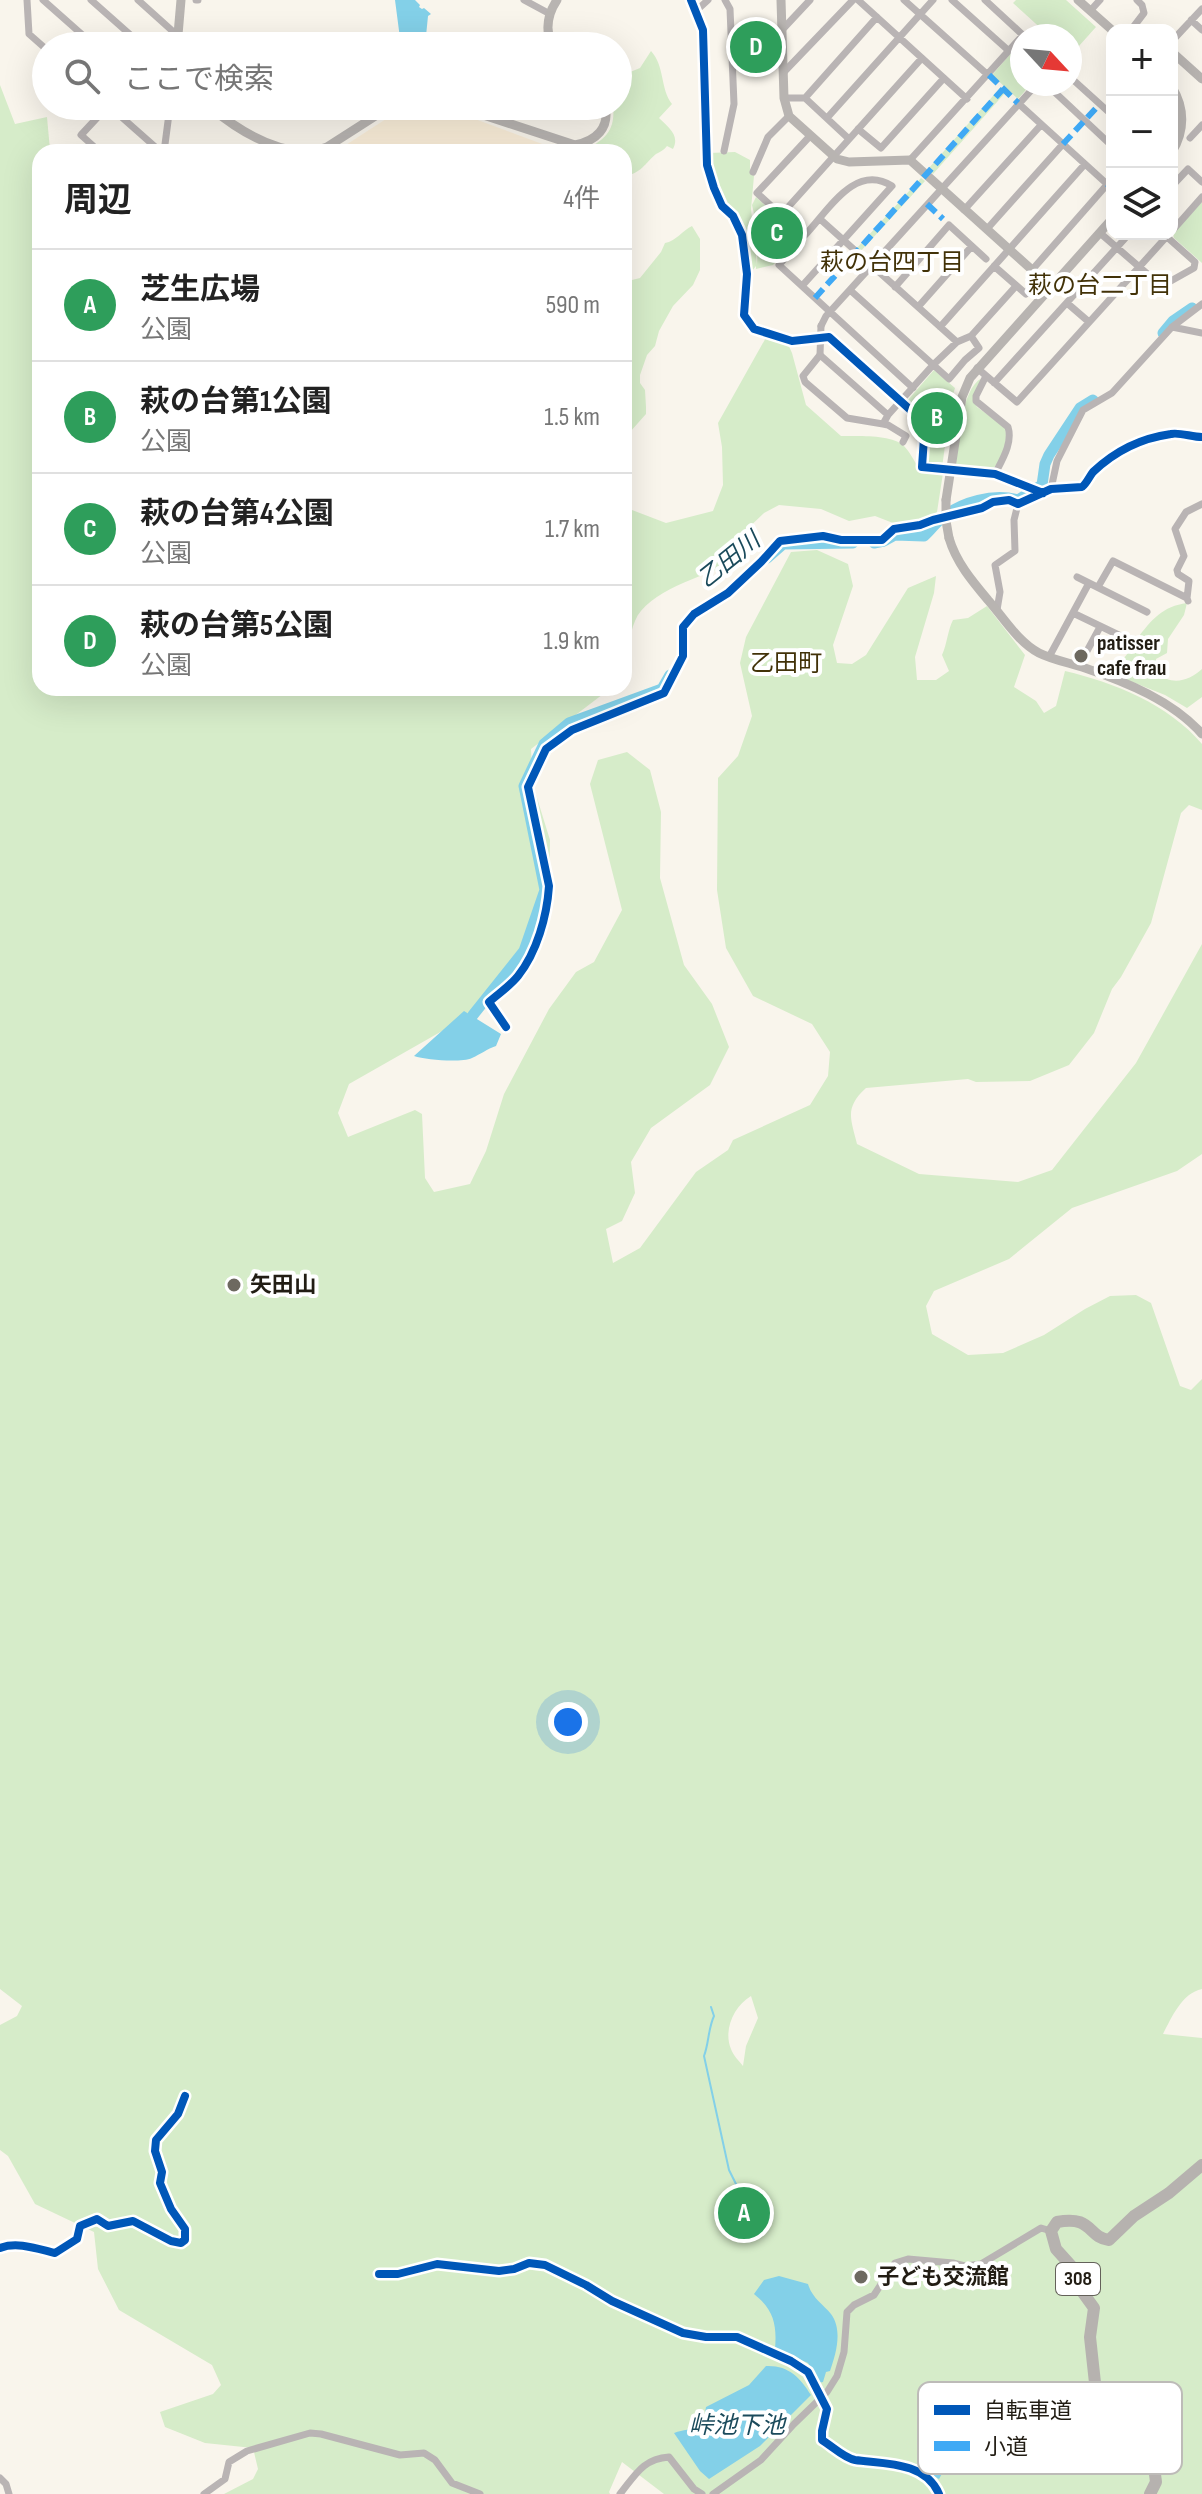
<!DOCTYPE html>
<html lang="ja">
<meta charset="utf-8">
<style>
:root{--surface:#fff;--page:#f2f2f2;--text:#222;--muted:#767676;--line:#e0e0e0;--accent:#ea580c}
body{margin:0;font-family:"Sofia Sans Condensed","Noto Sans JP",sans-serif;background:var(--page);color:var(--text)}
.controls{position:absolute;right:24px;top:24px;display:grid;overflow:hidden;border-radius:16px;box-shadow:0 8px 32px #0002}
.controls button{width:72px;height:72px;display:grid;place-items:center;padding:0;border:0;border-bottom:2px solid var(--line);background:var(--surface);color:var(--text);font:40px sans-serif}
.compass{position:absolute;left:1010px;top:24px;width:72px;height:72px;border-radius:50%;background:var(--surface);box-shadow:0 8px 32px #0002;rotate:116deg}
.you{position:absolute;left:568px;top:1722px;width:28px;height:28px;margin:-20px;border:6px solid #fff;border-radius:50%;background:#1a73e8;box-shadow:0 0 0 12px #1a73e833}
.badge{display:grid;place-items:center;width:52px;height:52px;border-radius:50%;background:var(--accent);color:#fff;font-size:26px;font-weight:700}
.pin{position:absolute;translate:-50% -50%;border:4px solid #fff;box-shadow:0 2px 8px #0006}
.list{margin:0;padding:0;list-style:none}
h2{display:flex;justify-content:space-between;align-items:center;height:104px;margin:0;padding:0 32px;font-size:34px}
h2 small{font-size:26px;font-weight:400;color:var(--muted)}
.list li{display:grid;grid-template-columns:52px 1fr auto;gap:24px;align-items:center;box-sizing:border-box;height:112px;padding:0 32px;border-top:2px solid var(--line)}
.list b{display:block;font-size:30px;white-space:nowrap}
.list p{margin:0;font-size:26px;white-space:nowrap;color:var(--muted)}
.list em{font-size:26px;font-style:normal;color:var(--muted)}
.icon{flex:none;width:44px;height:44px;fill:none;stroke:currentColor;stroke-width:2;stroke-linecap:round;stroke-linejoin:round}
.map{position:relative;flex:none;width:1202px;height:2494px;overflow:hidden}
.search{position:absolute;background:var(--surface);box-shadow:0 8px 32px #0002;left:32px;top:32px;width:600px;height:88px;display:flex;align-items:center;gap:20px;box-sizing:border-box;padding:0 28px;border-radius:44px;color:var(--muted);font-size:30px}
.panel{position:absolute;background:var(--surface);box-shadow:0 8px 32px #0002;left:32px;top:144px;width:600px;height:552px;border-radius:24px}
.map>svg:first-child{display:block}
</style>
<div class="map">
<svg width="1202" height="2494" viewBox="0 0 1202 2494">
<rect width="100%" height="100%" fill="#f9f5ec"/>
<path fill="#faeed9" d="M406 106H440L553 148 548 152H335Z"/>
<path fill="#d6ecc9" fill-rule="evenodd" d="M1016 0H1066L1096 27 1070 56V36H1044L1046 33 1013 3Z
M747 21 775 36 776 57 736 59 734 27Z
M1020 43H1022V84H1031L1018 99 992 75Z
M651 51C665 66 660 89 672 104L659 118C669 128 680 135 673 149L667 146C664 150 660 152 656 154 645 163 641 174 624 176V152H579C602 142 616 133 613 106H618V77L640 68Z
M0 85 15 124 47 117 50 150 49 152H40V688H611L531 749 533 785 550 840 549 899 533 951 517 978 479 1010 349 1084 338 1113 348 1137 415 1110 422 1114 425 1178 434 1192 470 1184 486 1151 504 1094 549 1009 576 972 594 962 622 910 590 784 598 760 627 752 650 770 661 812 660 878 684 965 712 1004 729 1047 710 1085 651 1128 631 1162 635 1193 622 1221 606 1229 613 1263 640 1248 696 1172 728 1150 733 1140 810 1105 828 1076 830 1052 812 1024 753 996 726 948 717 890 718 778 738 756 752 716 740 663 746 637 791 552 817 550 848 564 853 586 833 645 837 663 852 664 866 655 908 588 936 576 934 593 915 657 917 680H936L949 671 942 655C947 644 948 629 953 620L968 618 987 606 1025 655 1014 687 1036 701 1044 713 1056 706 1065 671C1115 683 1168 704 1202 744V810L1189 805 1181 813 1151 923 1121 977 1112 989 1094 1033 1069 1065 1030 1081 976 1082 968 1079 866 1088C844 1108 851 1119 857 1144L919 1174 1018 1182 1052 1170 1136 1063 1202 944V1154L1177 1171 1072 1208 1009 1259 934 1291 926 1306 932 1334 968 1355 1003 1353 1044 1335 1085 1309 1110 1296 1136 1295 1151 1303 1180 1386 1191 1390 1202 1379V1989C1182 1993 1172 2017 1163 2034L1202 2038V2494H664L622 2462 609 2492 610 2494H224L253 2479 258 2469 253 2448 205 2443 165 2427 160 2412 213 2394 221 2385 212 2365 119 2310 98 2269 94 2232 35 2204 8 2156 0 2150V2025L17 2016 22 2006 0 1989ZM751 1996 758 2018 746 2046 743 2066C739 2061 733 2055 731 2049 723 2030 734 2006 751 1996Z
M1000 88 1005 93 933 174 928 169Z
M735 152 750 160V172L754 176 751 209 757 265 758 231 752 205 756 197 797 234V239L773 265 756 269V266L752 271 749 268 734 215 717 190 709 165V153Z
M921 178 925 181 860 252 856 249Z
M1202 202V263L1174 238 1173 233Z
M692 226 700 239V270L693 285 673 306 659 331 655 346 647 355 640 375V383L645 390 646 407V414L630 432 629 483 632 510 666 523 713 511 723 485 722 447 718 423 768 334 782 331 792 353 806 405 841 436C857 436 892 434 904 446 910 452 914 461 919 468L943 473 937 512 925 527 911 530 875 516 849 521 821 509 779 505 764 513 741 535 731 564C703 576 647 591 635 621 629 634 630 650 624 664V282L640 278 661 252 665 243C676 241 682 231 692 226Z
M934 370 955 388 951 401 942 468 925 465 929 422 907 401Z
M982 378 973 400 977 407 1005 427C1009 443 1001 462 989 473L955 469C959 446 960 389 982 378Z
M1187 603 1184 615 1168 639 1167 653 1156 659 1157 673C1172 686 1189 681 1202 669V697L1187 708 1165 695 1120 677 1117 664C1127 657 1130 649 1137 639 1151 620 1163 606 1187 603Z"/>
<path fill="#83d0e8" d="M395 0H415L420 5 419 7 422 9 424 8 431 14 428 16 425 46H401Z
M464 1011 501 1034 496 1046C487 1049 481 1054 472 1058 461 1063 426 1060 414 1056Z
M779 2276 808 2284C812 2298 823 2304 831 2314 843 2330 836 2354 830 2371L826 2372 823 2382 818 2383 808 2363 775 2349C777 2325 774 2310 754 2294L764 2280Z
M766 2366C788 2365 800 2377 811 2395L760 2446 709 2479 700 2471 674 2433C694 2426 702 2434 706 2407L749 2385Z
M948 2436 958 2442 961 2448 949 2461 939 2479 925 2471C928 2458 935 2441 948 2436Z"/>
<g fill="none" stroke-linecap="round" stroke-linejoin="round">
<path stroke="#83d0e8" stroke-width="2" d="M711 2007 714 2016C708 2029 709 2043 704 2056L729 2170 739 2190 746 2194 741 2197 742 2193"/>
<path stroke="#83d0e8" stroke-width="11" d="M1163 333 1173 321 1192 308
M874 543 884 541 895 535 924 536C931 530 935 523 943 517 962 502 993 493 1018 500L1042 485 1045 464 1049 455 1080 408 1093 400
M767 558 783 544 853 543
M473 1015 524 951 545 890 524 786 544 744 569 723 662 689 670 675"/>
<path stroke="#b9b4b4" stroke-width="7" d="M27 0 29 34 46 49
M43 0 95 46
M91 0 143 46
M138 0 178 36
M196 0H198
M524 0 550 14
M691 0 703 30 707 165 714 188 722 206 733 216 742 235 747 274 744 315 754 329 792 341 829 337 925 423 922 467
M858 0 967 99
M904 0 988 75
M952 0 1009 51
M985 0 1024 36
M696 11 708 0
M1090 11 1100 0
M1191 20 1202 30
M1131 30 1144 13 1142 5 1137 0
M781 31 810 0
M1172 41 1202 9
M783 73 853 0
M1070 77 1112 115
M1046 84 1112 146
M784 98H805L849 139
M805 98 877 17
M1018 103 1107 184
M109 106 161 152
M159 106 169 116
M827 118 933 0
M858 129 881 148 944 78
M810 136 757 193 804 236 779 265 913 388
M1190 138 1202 125
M724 151 734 104 730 9 725 0
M100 152 81 135 108 106
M164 152 170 106
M910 160 1022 36
M753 172 768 137 789 116
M1172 186 1188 169 1202 182
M964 210 1041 125
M781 215 922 58
M820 219 957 342
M987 229 1063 144
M1172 231 1202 197
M1100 233 1159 284 1169 282 1194 268 1195 262 1167 237
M994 266 1026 294
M1032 270 1112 179
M802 286 892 186C854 162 827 213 804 236
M895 287 949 225 986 259
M850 290 949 379 965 360 979 348 971 336
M1067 303 1089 322
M918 307 972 246
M821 326 826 316 1037 84
M940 327 1085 164
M1172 327 1202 333
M977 368 1017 402 1169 234
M986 376 976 396V401L1008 427C1013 443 1002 460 995 474
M994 383 1129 234
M888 415 820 355 803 376 805 382 847 418 883 424 888 415 933 365 957 342 971 336 1016 286
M883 424 888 425 906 436 903 442
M959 472 995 474 1043 493
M1051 489 1057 461 1083 410 1112 393 1172 327 1202 304
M1077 577 1147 612
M1098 587 1113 561 1187 598 1188 601
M1187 598 1189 581 1178 574 1177 570 1184 556 1175 529 1186 512 1202 504
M997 610 1000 592 995 565 1015 551 1014 520 1018 504
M1073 613 1125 638
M1087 651 1100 627
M1049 657 1089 583
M506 1027 489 1002C498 994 510 986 518 976 537 952 547 916 549 886L528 787 546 749 572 730 664 693 683 656V627L694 614 728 593 761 562 780 541 823 536 841 540H882L894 529 920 525 933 520 982 508 993 502 1009 500 1018 504 1051 489 1082 487C1087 483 1089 477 1093 472 1115 451 1142 438 1171 434 1179 432 1192 437 1202 437
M0 2248C17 2241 38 2249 55 2253L77 2239 80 2226 97 2219 108 2226 133 2221 171 2241 181 2243 185 2240V2229L171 2209 160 2183 162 2172 155 2151 156 2140 178 2114 185 2096
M379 2274H398L437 2264 499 2271 514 2269 529 2263 545 2265 586 2285 612 2301 683 2333 706 2337H737L791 2361 808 2372 827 2409 822 2431V2440C832 2446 844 2458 855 2460 883 2464 925 2461 939 2494
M0 2478 6 2484 9 2494
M204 2494 225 2479 229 2462 247 2451 310 2433 321 2434 400 2455 424 2453 435 2460 452 2483 480 2494
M620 2494C636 2474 643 2459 669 2457L694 2489 702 2494
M713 2494 761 2460 794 2424 827 2392 837 2376 844 2352 847 2312 854 2305 874 2295 895 2263 908 2259 953 2263 965 2266 981 2264 1041 2228 1051 2231"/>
<path stroke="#b8b4b1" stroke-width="9" d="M781 0 784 98 789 116 837 159 849 162 910 160 1051 287
M1078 0 1112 30
M177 46 181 0
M552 46C545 30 547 15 557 0
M1172 52 1202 79
M1172 87C1185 108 1185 131 1172 152
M209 106C235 128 270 150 306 152
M456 106 575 145C596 141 610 128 605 106
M312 152 327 147 391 106
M946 500 962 397 970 378 1112 219
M949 538C956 562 972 581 988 600 1003 617 1018 642 1039 653 1053 660 1070 663 1085 668 1126 682 1173 701 1202 734"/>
<path stroke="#b6b2af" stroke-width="12" d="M1150 2494 1156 2482 1153 2459 1127 2441 1116 2417 1096 2392 1090 2337 1094 2308 1081 2290 1074 2269 1056 2249 1051 2231 1057 2222C1093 2215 1087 2237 1109 2240L1134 2216 1169 2193 1202 2165"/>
<path stroke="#b9b4b4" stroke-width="7" d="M820 355 821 326
M922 467 959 472"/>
<path stroke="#b8b4b1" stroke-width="9" d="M946 500V521L949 538"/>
<path stroke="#3fa9f5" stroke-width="6" stroke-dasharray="12 6" stroke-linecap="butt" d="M989 75 1018 103
M1063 144 1097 107
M1107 184 1112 188
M927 204 943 219
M815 298 1003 89"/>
<g stroke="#fff" stroke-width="13">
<path id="cycleway" d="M691 0 703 30 707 165 714 188 722 206 733 216 742 235 747 274 744 315 754 329 792 341 829 337 925 423 922 467 995 474 1043 493
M506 1027 489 1002C498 994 510 986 518 976 537 952 547 916 549 886L528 787 546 749 572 730 664 693 683 656V627L694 614 728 593 761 562 780 541 823 536 841 540H882L894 529 920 525 933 520 982 508 993 502 1009 500 1018 504 1051 489 1082 487C1087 483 1089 477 1093 472 1115 451 1142 438 1171 434 1179 432 1192 437 1202 437
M0 2248C17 2241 38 2249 55 2253L77 2239 80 2226 97 2219 108 2226 133 2221 171 2241 181 2243 185 2240V2229L171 2209 160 2183 162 2172 155 2151 156 2140 178 2114 185 2096
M379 2274H398L437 2264 499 2271 514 2269 529 2263 545 2265 586 2285 612 2301 683 2333 706 2337H737L791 2361 808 2372 827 2409 822 2431V2440C832 2446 844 2458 855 2460 883 2464 925 2461 939 2494"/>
</g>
<use href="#cycleway" stroke="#0057b8" stroke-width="8"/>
</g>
<g fill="#6d6960" stroke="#fff" stroke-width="3">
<circle cx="1081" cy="656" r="8"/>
<circle cx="234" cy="1285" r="8"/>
<circle cx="861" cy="2277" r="8"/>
</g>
<g text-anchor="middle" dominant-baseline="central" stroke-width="8" stroke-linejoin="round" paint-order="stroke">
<rect fill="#fff" stroke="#64615a" stroke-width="2" x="1056" y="2263" width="44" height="32" rx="6"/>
<g font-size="20" font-weight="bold" fill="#221d14">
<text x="1078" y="2279">308</text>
</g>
<g font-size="22" font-weight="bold" fill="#221d14" stroke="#fff" text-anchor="start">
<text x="1097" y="643">patisser<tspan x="1097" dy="25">cafe frau</tspan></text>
<text x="250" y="1285">矢田山</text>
<text x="877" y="2277">子ども交流館</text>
</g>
<g font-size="24" fill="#423208" stroke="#fff">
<text x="892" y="262">萩の台四丁目</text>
<text x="1100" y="285">萩の台二丁目</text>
<text x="786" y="663">乙田町</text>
</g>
<g font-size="24" font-style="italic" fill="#1a4a5b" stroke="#fff">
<text transform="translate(729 560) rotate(-39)">乙田川</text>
<text x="737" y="2425">峠池下池</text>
</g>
</g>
<rect x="918" y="2382" width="264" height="92" rx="12" fill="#fff" stroke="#bdbbb8" stroke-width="2"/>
<rect x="934" y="2405" width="36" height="10" fill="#0057b8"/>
<rect x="934" y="2441" width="36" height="10" fill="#3fa9f5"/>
<g font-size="22" fill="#221d14">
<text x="984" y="2418">自転車道</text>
<text x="984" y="2454">小道</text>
</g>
</svg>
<div class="controls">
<button>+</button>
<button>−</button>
<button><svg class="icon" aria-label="layers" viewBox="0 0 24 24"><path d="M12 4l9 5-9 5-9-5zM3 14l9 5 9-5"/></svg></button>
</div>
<svg class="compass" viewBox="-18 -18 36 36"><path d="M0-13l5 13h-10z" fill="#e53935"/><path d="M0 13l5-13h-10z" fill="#767676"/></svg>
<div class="you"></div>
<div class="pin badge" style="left:744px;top:2213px;background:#2e9e5b">A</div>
<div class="pin badge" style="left:937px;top:418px;background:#2e9e5b">B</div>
<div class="pin badge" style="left:777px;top:233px;background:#2e9e5b">C</div>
<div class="pin badge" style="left:756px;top:47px;background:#2e9e5b">D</div>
<div class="search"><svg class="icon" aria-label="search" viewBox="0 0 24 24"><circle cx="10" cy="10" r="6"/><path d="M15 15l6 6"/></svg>ここで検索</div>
<section class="panel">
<h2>周辺<small>4件</small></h2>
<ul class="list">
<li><span class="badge" style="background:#2e9e5b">A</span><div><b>芝生広場</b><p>公園</p></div><em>590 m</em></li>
<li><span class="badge" style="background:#2e9e5b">B</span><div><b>萩の台第1公園</b><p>公園</p></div><em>1.5 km</em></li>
<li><span class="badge" style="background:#2e9e5b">C</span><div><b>萩の台第4公園</b><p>公園</p></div><em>1.7 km</em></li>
<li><span class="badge" style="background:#2e9e5b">D</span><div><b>萩の台第5公園</b><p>公園</p></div><em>1.9 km</em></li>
</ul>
</section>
</div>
